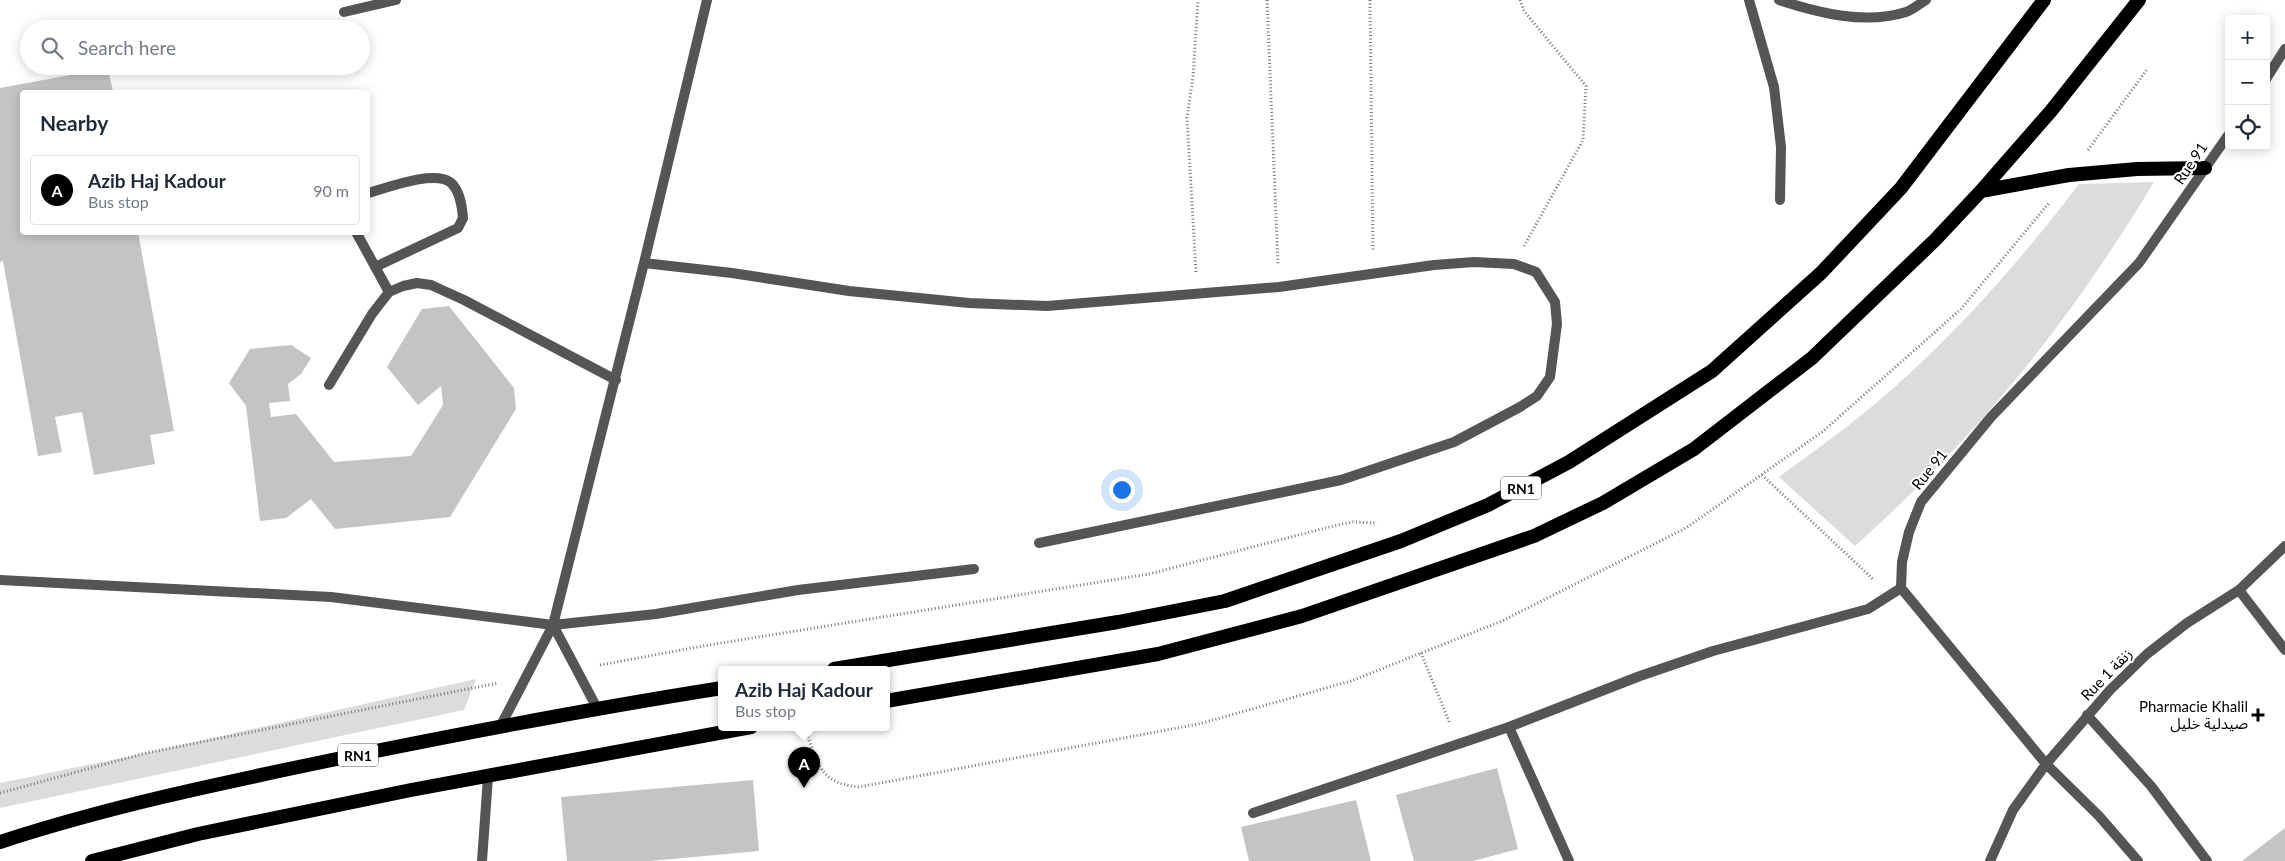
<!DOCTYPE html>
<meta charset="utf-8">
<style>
:root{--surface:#fff;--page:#f6f6f7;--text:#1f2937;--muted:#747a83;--line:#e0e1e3;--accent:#000}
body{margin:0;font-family:Lato,"Noto Sans Arabic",sans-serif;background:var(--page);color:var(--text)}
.controls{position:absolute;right:15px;top:15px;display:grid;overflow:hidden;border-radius:5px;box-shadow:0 2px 12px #0003}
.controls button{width:45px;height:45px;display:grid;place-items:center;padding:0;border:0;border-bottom:1px solid var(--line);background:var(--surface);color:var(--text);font:25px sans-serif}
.you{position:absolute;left:1121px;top:489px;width:18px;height:18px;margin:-12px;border:4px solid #fff;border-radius:50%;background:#1a73e8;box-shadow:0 0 0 8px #1a73e833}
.badge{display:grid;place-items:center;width:32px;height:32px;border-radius:50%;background:var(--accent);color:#fff;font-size:16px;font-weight:700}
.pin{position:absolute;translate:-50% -41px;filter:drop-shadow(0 1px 2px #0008)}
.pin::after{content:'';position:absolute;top:26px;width:18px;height:15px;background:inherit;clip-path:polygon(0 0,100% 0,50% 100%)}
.popup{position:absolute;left:718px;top:666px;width:172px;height:65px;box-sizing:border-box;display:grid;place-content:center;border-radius:5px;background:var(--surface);filter:drop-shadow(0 1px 4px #0005);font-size:16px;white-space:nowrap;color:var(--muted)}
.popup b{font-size:19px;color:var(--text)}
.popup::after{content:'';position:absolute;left:50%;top:100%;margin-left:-10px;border:10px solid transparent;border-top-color:var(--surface)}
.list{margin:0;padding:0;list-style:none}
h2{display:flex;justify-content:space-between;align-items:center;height:65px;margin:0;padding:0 20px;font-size:21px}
h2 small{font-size:16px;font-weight:400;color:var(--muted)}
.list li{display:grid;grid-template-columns:32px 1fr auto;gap:15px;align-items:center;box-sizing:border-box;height:70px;margin:0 10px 10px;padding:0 10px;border:1px solid var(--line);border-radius:5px}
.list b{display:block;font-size:19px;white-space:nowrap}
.list p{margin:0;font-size:16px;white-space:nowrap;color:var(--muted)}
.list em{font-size:16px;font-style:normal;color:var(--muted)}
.icon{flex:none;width:28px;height:28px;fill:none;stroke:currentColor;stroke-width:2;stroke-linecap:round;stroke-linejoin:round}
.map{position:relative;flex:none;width:2285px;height:861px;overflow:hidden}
.search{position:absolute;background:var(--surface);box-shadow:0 2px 12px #0003;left:20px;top:20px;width:350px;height:55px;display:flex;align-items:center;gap:12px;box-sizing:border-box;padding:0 18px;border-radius:28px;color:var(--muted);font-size:19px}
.panel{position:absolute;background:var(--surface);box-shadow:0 2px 12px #0003;left:20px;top:90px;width:350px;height:145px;border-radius:5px}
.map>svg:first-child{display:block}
</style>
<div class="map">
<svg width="2285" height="861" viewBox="0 0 2285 861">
<rect width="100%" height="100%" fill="#fff"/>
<path fill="#dcdcdc" d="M2154 182C2069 323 1978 436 1855 546L1779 477C1811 453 1844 430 1875 404 1952 339 2018 264 2079 184Z
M476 679 464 710 0 808V783L146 753Z"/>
<path fill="#c4c4c4" d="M108 68 113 92H22V232H138L174 431 150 435 155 464 94 475 82 412 55 417 62 452 38 456 3 261 0 262V88Z
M449 306 514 388 516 409 450 517 335 529 311 499 286 518 260 521 246 406 229 383 250 349 291 345 311 358 301 374 288 384 290 401 269 403 271 417 296 414 334 462 411 456 443 405 441 386 418 405 387 367 422 309Z
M1497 768 1518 849 1473 861H1414L1396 795Z
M753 780 759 851 650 861H567L561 797Z
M1356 800 1371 861H1249L1241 827Z
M2285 828V861H2242Z"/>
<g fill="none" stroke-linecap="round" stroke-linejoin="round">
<path stroke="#777" stroke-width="3" stroke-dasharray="1 2.5" stroke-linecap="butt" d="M1267 0 1278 264
M1370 0 1373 252
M1520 0 1524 11 1586 86 1583 140 1524 246
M2088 150 2148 68
M1196 272 1187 118 1193 77 1198 0
M1762 475 1873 579
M1421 653 1450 724
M600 665 709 645 1149 574 1337 525 1353 522 1377 523
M804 727C818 761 817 783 859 787L1199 724 1351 681 1502 621 1686 528 1822 432 1961 309 2049 203
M0 793 146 753 498 683"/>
<path stroke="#555" stroke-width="10" d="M1779 0C1819 13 1865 25 1906 12 1912 10 1919 4 1926 0
M344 12 396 0
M368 193C387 188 433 170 450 182 460 190 462 206 463 218L458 228 375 267
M356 232 389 292
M329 385 372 314 389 292 403 286 417 283 431 285 464 300 616 380
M553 625 656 614 798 590 974 569"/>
<path stroke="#555" stroke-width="10" d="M1749 0 1774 87 1781 147 1780 200
M2266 79 2285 49
M644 263 732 273 849 291 969 303 1047 306 1279 287 1434 265 1474 262 1514 264 1536 272 1555 302 1557 324 1550 377 1537 396 1520 407 1454 442 1341 480 1039 543
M0 580 331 597 553 625
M2239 590 2285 650
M553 625 597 708
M2087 715 2151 786 2207 861
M500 727 553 625 644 263 707 0
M1509 727 1569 861
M1253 813 1509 727 1640 676 1713 651 1868 609 1901 588
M482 861 488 777
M1990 861 2013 810 2046 764 2110 690 2147 654 2187 623 2239 590 2285 546
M2138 861 2099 816 2046 764 1901 588 1902 562 1909 532 1921 502 1991 417 2139 263 2229 134"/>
<path stroke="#000" stroke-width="14" d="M1981 191 2069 175 2137 169 2205 168
M834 669 1118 622 1225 601 1401 541 1488 505 1569 462 1712 371 1821 273 1901 188 2044 0
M886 701 1158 654 1302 616 1534 536 1603 503 1694 449 1812 358 1935 240 1981 191 2051 111 2139 0
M0 842C107 807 217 784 327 761 458 734 589 709 722 688
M92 861 198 834 411 790 751 727"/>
</g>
<path fill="#000" stroke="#fff" stroke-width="2" d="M2255.5 707.5h5v5h5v5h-5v5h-5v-5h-5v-5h5z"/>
<g text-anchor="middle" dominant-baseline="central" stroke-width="4" stroke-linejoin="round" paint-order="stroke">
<g fill="#fff" stroke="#4c4c4c" stroke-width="1">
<rect x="1501" y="476.5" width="40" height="23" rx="4"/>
<rect x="338" y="743.5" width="40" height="23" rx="4"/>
</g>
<g font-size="14" font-weight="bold" fill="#000">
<text x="1521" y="488">RN1</text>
<text x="358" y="755">RN1</text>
</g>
<g font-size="15" fill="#000" stroke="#fff">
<text transform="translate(2190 163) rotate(-56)">Rue 91</text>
<text transform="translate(1929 469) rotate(-51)">Rue 91</text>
<text transform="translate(2106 674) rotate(-46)">Rue 1 زنقة</text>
</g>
<g font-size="15" fill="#000" stroke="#fff" text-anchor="end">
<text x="2248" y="706">Pharmacie Khalil<tspan x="2248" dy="17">صيدلية خليل</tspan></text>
</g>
</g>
</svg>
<div class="controls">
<button>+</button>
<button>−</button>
<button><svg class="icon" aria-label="locate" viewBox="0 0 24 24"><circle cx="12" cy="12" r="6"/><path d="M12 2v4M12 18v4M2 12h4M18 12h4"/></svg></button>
</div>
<div class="you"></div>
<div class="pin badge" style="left:804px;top:788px">A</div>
<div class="popup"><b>Azib Haj Kadour</b>Bus stop</div>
<div class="search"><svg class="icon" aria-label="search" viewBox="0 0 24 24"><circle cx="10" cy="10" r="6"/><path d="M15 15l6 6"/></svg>Search here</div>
<section class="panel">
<h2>Nearby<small></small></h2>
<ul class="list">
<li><span class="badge">A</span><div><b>Azib Haj Kadour</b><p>Bus stop</p></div><em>90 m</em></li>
</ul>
</section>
</div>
